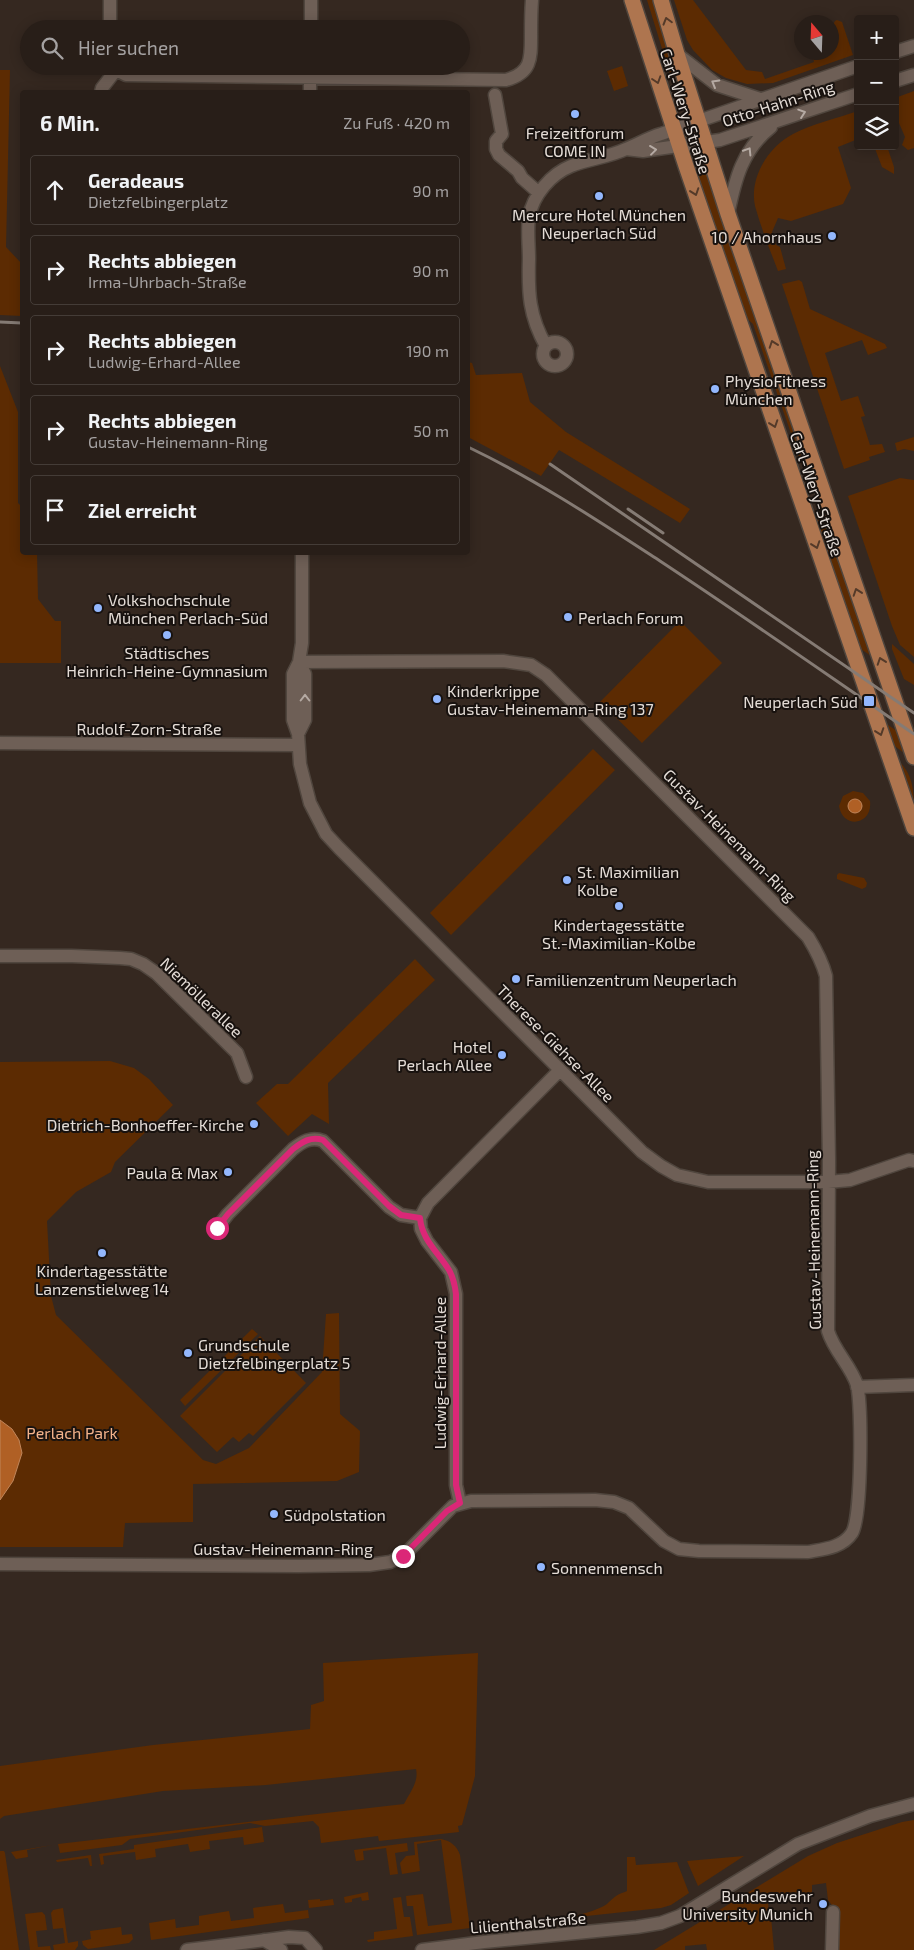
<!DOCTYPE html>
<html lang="de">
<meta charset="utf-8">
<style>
:root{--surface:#281e18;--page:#342b25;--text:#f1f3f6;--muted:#a5a2a2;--line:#443c37}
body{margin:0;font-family:"Exo 2",sans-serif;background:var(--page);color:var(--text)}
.controls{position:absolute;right:15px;top:15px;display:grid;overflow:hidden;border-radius:5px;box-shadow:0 2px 12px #0003}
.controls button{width:45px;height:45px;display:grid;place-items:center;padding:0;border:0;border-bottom:1px solid var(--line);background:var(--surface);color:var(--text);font:25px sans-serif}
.compass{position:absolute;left:794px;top:15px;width:45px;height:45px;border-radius:50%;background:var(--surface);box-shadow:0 2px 12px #0003;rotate:341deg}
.stop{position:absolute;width:15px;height:15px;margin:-11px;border:4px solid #db2777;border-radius:50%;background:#fff}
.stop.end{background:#db2777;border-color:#fff;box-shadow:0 1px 5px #0008}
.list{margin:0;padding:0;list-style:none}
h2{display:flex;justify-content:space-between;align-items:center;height:65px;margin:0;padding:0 20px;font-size:21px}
h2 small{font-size:16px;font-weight:400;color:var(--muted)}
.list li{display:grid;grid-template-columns:32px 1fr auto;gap:15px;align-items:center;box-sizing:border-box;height:70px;margin:0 10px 10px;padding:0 10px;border:1px solid var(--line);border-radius:5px}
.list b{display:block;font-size:19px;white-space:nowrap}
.list p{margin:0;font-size:16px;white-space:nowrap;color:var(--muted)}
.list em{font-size:16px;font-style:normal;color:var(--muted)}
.icon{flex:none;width:28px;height:28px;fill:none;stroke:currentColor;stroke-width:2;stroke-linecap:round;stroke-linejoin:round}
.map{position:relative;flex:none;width:914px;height:1950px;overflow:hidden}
.search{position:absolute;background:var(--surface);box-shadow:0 2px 12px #0003;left:20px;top:20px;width:450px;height:55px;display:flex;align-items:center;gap:12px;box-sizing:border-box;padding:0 18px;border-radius:28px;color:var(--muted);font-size:19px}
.panel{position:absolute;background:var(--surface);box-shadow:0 2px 12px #0003;left:20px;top:90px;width:450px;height:465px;border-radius:5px}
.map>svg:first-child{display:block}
</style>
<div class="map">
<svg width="914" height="1950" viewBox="0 0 914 1950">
<rect width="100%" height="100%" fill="#352820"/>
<path fill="#5c2b02" d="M647 0H656L685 98 678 100Z
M674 0H693L746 70 762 72 765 79 814 62 812 55 817 53 832 52V27L835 21 837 20 842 22 853 55 773 83 747 84 726 78 712 70 693 50 687 40Z
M622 66 628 86 614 91 607 71Z
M0 70H10L6 247 22 264V316L0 315Z
M914 91V148L908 150 902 145 905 137 899 123 895 121V98Z
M858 111V139L838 147 851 188 843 204 791 221 778 218 772 232 776 245 780 247 786 269 778 271C770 250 761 228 755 206 749 178 768 147 793 134 811 124 838 118 858 111Z
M874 146H887L894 167V174L882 167Z
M710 169 810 463 802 465 753 324 742 314 693 175Z
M799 280 802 282 810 309 885 344 887 348 868 355 862 340 825 353 841 401 858 396 865 416 861 417 870 445 882 444 885 452 869 457 870 460 844 469 782 284Z
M468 362 472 363 476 375 522 373 530 402 566 432 690 509 680 523 559 450 541 476 468 437Z
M0 366 18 412V503L22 507V552L37 553 38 599 55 621H61V663H0Z
M914 437V451L904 449 897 451 895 443Z
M900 478 914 480V657L900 645 892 626 848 496Z
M829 516 878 661 854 644 812 522Z
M680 621 722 663 642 743 600 702Z
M892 644 914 664V685L904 679 892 649Z
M881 720 904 736 908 756 888 741Z
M593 749 615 770 451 935 430 913Z
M898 760C914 776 914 791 914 816Z
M853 791 863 793 870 801C873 825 843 830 839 806L843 796Z
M839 873 864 878 867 883 866 887 862 889 837 879V875Z
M415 959 435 980 328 1083 329 1124 312 1114 288 1136 256 1103 277 1084H288Z
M110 1061 134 1068 149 1079 173 1105 115 1162 111 1172 76 1192 47 1221 51 1296 56 1315 203 1460 216 1464 249 1448 322 1372 326 1314 339 1313 340 1414 360 1431 359 1472 337 1481 193 1484V1522L125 1523 123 1547H0V1062Z
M252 1329 258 1334 185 1406 180 1400Z
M260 1336 306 1383 253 1436 249 1433 239 1442 233 1437 217 1452 180 1416Z
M478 1653 475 1776 462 1825 458 1826 459 1832 379 1841 378 1836 321 1843 319 1827 313 1821 265 1826 250 1823 130 1839 122 1845 60 1853 58 1844 404 1804C410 1792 419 1782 416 1769L266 1785 163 1791 4 1816 0 1819V1766L153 1745 310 1729 311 1705 324 1701 323 1663Z
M914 1820V1950H839L834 1908 828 1900 826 1883 812 1885V1895L768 1900 769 1917H771L774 1950H707L706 1944 685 1946V1950H654L808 1856 837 1843 902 1822Z
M262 1827 264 1842 244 1845 243 1837 209 1841 210 1849 190 1852 188 1844 155 1849 156 1857 136 1860 135 1852 103 1856 104 1864 101 1865 99 1854 134 1849V1845Z
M441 1839C451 1841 457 1846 460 1855L470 1928 417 1935 413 1906H407L406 1896 423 1894 428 1926 452 1923 441 1840 417 1844 420 1871 402 1874 400 1863 406 1856 415 1855 414 1842Z
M407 1843 408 1851 395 1853 398 1874 390 1875 386 1848 363 1851 364 1860 356 1861 354 1850Z
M52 1845 27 1850 28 1857 16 1859 11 1852Z
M0 1851H4L5 1853 19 1950H0Z
M91 1855 92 1866H90L88 1858 57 1862 56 1860Z
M744 1856 698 1886 687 1861Z
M627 1857H635L636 1865 677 1862 689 1893 671 1905 661 1908 568 1918C580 1914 597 1911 607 1904 616 1896 614 1896 627 1891Z
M368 1892 369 1900 362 1901 361 1897 352 1899V1902L345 1903 344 1897Z
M401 1897 404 1917H410L413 1936 368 1942 367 1940 374 1939V1932L397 1929 393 1898Z
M320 1899V1901L333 1899 334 1905 309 1908 308 1900Z
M283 1904 285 1913 308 1910 309 1918 151 1940 149 1923 175 1919 176 1928 199 1925V1916L229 1911 231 1921 254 1918 253 1908Z
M63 1908 68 1943 78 1941V1946L75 1950H54L53 1945 65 1943 63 1928 53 1929 51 1913 53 1910Z
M42 1912 45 1915 47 1930 36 1931 38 1947 50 1946 51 1950H30L25 1914Z
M121 1927 122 1935 132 1934 133 1939 129 1943 88 1949 83 1945 82 1941 91 1939 90 1931Z"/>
<path fill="#b06025" stroke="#c0855a" d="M848 806a7 7 0 1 1 14 0a7 7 0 1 1-14 0Z
M0 1420 12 1429 19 1440 22 1453 13 1481 0 1500Z"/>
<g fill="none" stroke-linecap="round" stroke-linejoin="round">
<g stroke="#50463e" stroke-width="15">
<path id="minor" d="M110 29V0
M311 29V0
M895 52 914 46
M677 54 717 85 760 99
M114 66 116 70 126 75 506 80C532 73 531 58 531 35 531 23 531 12 532 0
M895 81 914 75
M101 92 102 88 116 70
M310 92V66
M495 95 502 134 496 141V149L499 155 518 171 522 178 539 193
M626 149 643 151 720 140 858 94
M728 214C735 180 742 150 771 127
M543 354a12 12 0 1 1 24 0a12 12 0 1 1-24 0Z
M546 346C529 316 528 293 529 259 529 245 527 230 529 217 533 195 551 174 571 166 589 159 609 157 626 149 638 144 648 138 661 134L858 66
M302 552V643L299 662 293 674V720L298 734 300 764 310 803 326 834 339 848 642 1152 661 1166 677 1175 708 1182H828L850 1180 909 1160 914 1161
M298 734 305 720V674L299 662
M0 743 298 745
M0 956H72L120 958 131 959 143 964 156 973 237 1053 246 1077
M217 1228 228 1214 293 1149C302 1142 311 1136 323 1141L389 1207 401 1215 420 1218
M857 1387 914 1385
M460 1503 456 1485V1294L451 1272 427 1241 421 1229 420 1218 428 1203 560 1070
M0 1564 299 1566 369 1565 390 1562 403 1556 453 1506 471 1501 595 1500 614 1502 629 1508 664 1541 679 1549 699 1551 808 1552C824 1549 842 1548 852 1533 862 1516 862 1405 857 1385 851 1366 834 1351 828 1331L829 1161 826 976C822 961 816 950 808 937L546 675 531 665 503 661 299 662
M264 1940 281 1950
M187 1950 289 1937 305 1938 316 1950
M422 1950 484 1942 637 1927 661 1923 680 1916 798 1844 870 1816 914 1804
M832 1950 833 1912"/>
</g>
<g stroke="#50463e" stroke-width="18">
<path id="major" d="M632 0 686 166 914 828
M661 0 677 54 728 214 914 757"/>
</g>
<use href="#minor" stroke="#6e5f56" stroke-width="12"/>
<use href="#major" stroke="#ae754f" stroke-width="15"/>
<path stroke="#857b74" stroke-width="3" d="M0 322 22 323
M468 447C535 479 597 520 660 561 745 617 829 676 914 734
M550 464 914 713
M628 509 663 533"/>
</g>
<defs><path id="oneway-chevron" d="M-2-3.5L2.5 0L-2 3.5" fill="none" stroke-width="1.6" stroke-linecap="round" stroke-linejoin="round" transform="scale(1.25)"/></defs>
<g stroke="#543a29">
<use href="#oneway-chevron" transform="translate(667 21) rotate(-106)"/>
<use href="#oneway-chevron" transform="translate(657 80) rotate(72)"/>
<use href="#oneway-chevron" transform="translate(695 192) rotate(71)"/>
<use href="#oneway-chevron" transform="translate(773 344) rotate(-109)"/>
<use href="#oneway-chevron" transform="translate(774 424) rotate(71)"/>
<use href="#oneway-chevron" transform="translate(816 545) rotate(71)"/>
<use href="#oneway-chevron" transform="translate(857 592) rotate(-109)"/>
<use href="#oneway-chevron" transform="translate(881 661) rotate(-109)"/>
<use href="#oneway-chevron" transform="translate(880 732) rotate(71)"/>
</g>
<g stroke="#b5aaa3">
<use href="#oneway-chevron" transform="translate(715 83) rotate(-150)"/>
<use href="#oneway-chevron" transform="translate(802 113) rotate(-19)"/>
<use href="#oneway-chevron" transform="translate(653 150) rotate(-7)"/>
<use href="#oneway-chevron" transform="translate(748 151) rotate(-58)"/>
<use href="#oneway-chevron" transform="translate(305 698) rotate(-90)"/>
</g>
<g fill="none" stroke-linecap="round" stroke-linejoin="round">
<path stroke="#db2777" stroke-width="6" d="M217 1228 228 1214 293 1149C302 1142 311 1136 323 1140L389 1206 401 1215 420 1218C422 1240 438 1252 449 1270 453 1277 455 1286 456 1294V1485L460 1503 447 1511 403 1556"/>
</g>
<g fill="#93b7fd" stroke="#18120f" stroke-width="2">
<circle cx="575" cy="114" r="5"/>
<circle cx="599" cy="196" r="5"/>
<circle cx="832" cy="236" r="5"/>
<circle cx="715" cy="389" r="5"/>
<circle cx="98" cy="608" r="5"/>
<circle cx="568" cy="617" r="5"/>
<circle cx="167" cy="635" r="5"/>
<circle cx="437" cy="699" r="5"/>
<rect x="863" y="695" width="12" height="12" rx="2.5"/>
<circle cx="567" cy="880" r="5"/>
<circle cx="619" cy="906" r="5"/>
<circle cx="516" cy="979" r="5"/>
<circle cx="502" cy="1055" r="5"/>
<circle cx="254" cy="1124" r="5"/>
<circle cx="228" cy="1172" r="5"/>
<circle cx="102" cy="1253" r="5"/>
<circle cx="188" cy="1353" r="5"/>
<circle cx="274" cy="1514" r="5"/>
<circle cx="541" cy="1567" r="5"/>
<circle cx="823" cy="1904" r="5"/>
</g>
<g text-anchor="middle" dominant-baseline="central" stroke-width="4" stroke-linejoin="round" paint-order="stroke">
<g font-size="16" fill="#e4dcd6" stroke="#18120f">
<text transform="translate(778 103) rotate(-18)">Otto-Hahn-Ring</text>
<text transform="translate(686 111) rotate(72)">Carl-Wery-Straße</text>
<text transform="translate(817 494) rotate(71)">Carl-Wery-Straße</text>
<text x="149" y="728">Rudolf-Zorn-Straße</text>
<text transform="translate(730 835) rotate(45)">Gustav-Heinemann-Ring</text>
<text transform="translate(202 997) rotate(44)">Niemöllerallee</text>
<text transform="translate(556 1043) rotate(45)">Therese-Giehse-Allee</text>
<text transform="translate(813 1240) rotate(-91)">Gustav-Heinemann-Ring</text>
<text transform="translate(439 1373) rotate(-90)">Ludwig-Erhard-Allee</text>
<text x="283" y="1548">Gustav-Heinemann-Ring</text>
<text transform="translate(528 1922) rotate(-5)">Lilienthalstraße</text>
</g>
<g font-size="16" fill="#e4dcd6" stroke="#18120f" text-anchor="start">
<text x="575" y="132" text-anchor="middle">Freizeitforum<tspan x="575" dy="18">COME IN</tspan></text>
<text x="599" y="214" text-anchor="middle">Mercure Hotel München<tspan x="599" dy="18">Neuperlach Süd</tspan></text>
<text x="822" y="236" text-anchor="end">10 / Ahornhaus</text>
<text x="725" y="380">PhysioFitness<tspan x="725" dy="18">München</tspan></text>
<text x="108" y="599">Volkshochschule<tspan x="108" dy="18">München Perlach-Süd</tspan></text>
<text x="578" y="617">Perlach Forum</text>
<text x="167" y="652" text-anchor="middle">Städtisches<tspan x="167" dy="18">Heinrich-Heine-Gymnasium</tspan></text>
<text x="447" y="690">Kinderkrippe<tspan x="447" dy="18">Gustav-Heinemann-Ring 137</tspan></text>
<text x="858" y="701" text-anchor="end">Neuperlach Süd</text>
<text x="577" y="871">St. Maximilian<tspan x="577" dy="18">Kolbe</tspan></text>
<text x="619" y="924" text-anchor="middle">Kindertagesstätte<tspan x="619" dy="18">St.-Maximilian-Kolbe</tspan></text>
<text x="526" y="979">Familienzentrum Neuperlach</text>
<text x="492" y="1046" text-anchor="end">Hotel<tspan x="492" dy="18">Perlach Allee</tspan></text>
<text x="244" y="1124" text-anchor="end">Dietrich-Bonhoeffer-Kirche</text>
<text x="218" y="1172" text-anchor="end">Paula &amp; Max</text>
<text x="102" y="1270" text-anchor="middle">Kindertagesstätte<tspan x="102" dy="18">Lanzenstielweg 14</tspan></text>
<text x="198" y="1344">Grundschule<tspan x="198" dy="18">Dietzfelbingerplatz 5</tspan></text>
<text x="284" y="1514">Südpolstation</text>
<text x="551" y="1567">Sonnenmensch</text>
<text x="813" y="1895" text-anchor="end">Bundeswehr<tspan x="813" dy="18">University Munich</tspan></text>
</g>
<g font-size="16" fill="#f4b38b" stroke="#18120f">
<text x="72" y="1432">Perlach Park</text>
</g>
</g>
</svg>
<div class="controls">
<button>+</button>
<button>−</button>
<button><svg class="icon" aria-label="layers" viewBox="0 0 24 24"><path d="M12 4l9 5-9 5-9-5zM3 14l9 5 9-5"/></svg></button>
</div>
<svg class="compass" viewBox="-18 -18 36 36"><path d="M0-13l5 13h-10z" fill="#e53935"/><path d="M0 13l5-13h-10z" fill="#a5a2a2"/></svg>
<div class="stop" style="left:217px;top:1228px"></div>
<div class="stop end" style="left:403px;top:1556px"></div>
<div class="search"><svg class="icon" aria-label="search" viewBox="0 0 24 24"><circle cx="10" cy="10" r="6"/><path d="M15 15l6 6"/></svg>Hier suchen</div>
<section class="panel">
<h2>6 Min.<small>Zu Fuß · 420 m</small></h2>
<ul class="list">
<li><svg class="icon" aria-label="ahead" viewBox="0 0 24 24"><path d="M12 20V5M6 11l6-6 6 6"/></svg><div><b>Geradeaus</b><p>Dietzfelbingerplatz</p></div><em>90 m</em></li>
<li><svg class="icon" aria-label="right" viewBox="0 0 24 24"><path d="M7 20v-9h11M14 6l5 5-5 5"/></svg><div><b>Rechts abbiegen</b><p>Irma-Uhrbach-Straße</p></div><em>90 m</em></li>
<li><svg class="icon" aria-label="right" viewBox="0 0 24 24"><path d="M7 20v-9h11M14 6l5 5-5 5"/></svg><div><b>Rechts abbiegen</b><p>Ludwig-Erhard-Allee</p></div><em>190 m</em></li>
<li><svg class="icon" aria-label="right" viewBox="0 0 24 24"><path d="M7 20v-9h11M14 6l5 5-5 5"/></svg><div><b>Rechts abbiegen</b><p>Gustav-Heinemann-Ring</p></div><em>50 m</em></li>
<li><svg class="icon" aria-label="arrive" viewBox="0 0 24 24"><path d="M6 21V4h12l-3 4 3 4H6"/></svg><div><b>Ziel erreicht</b></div></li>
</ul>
</section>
</div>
